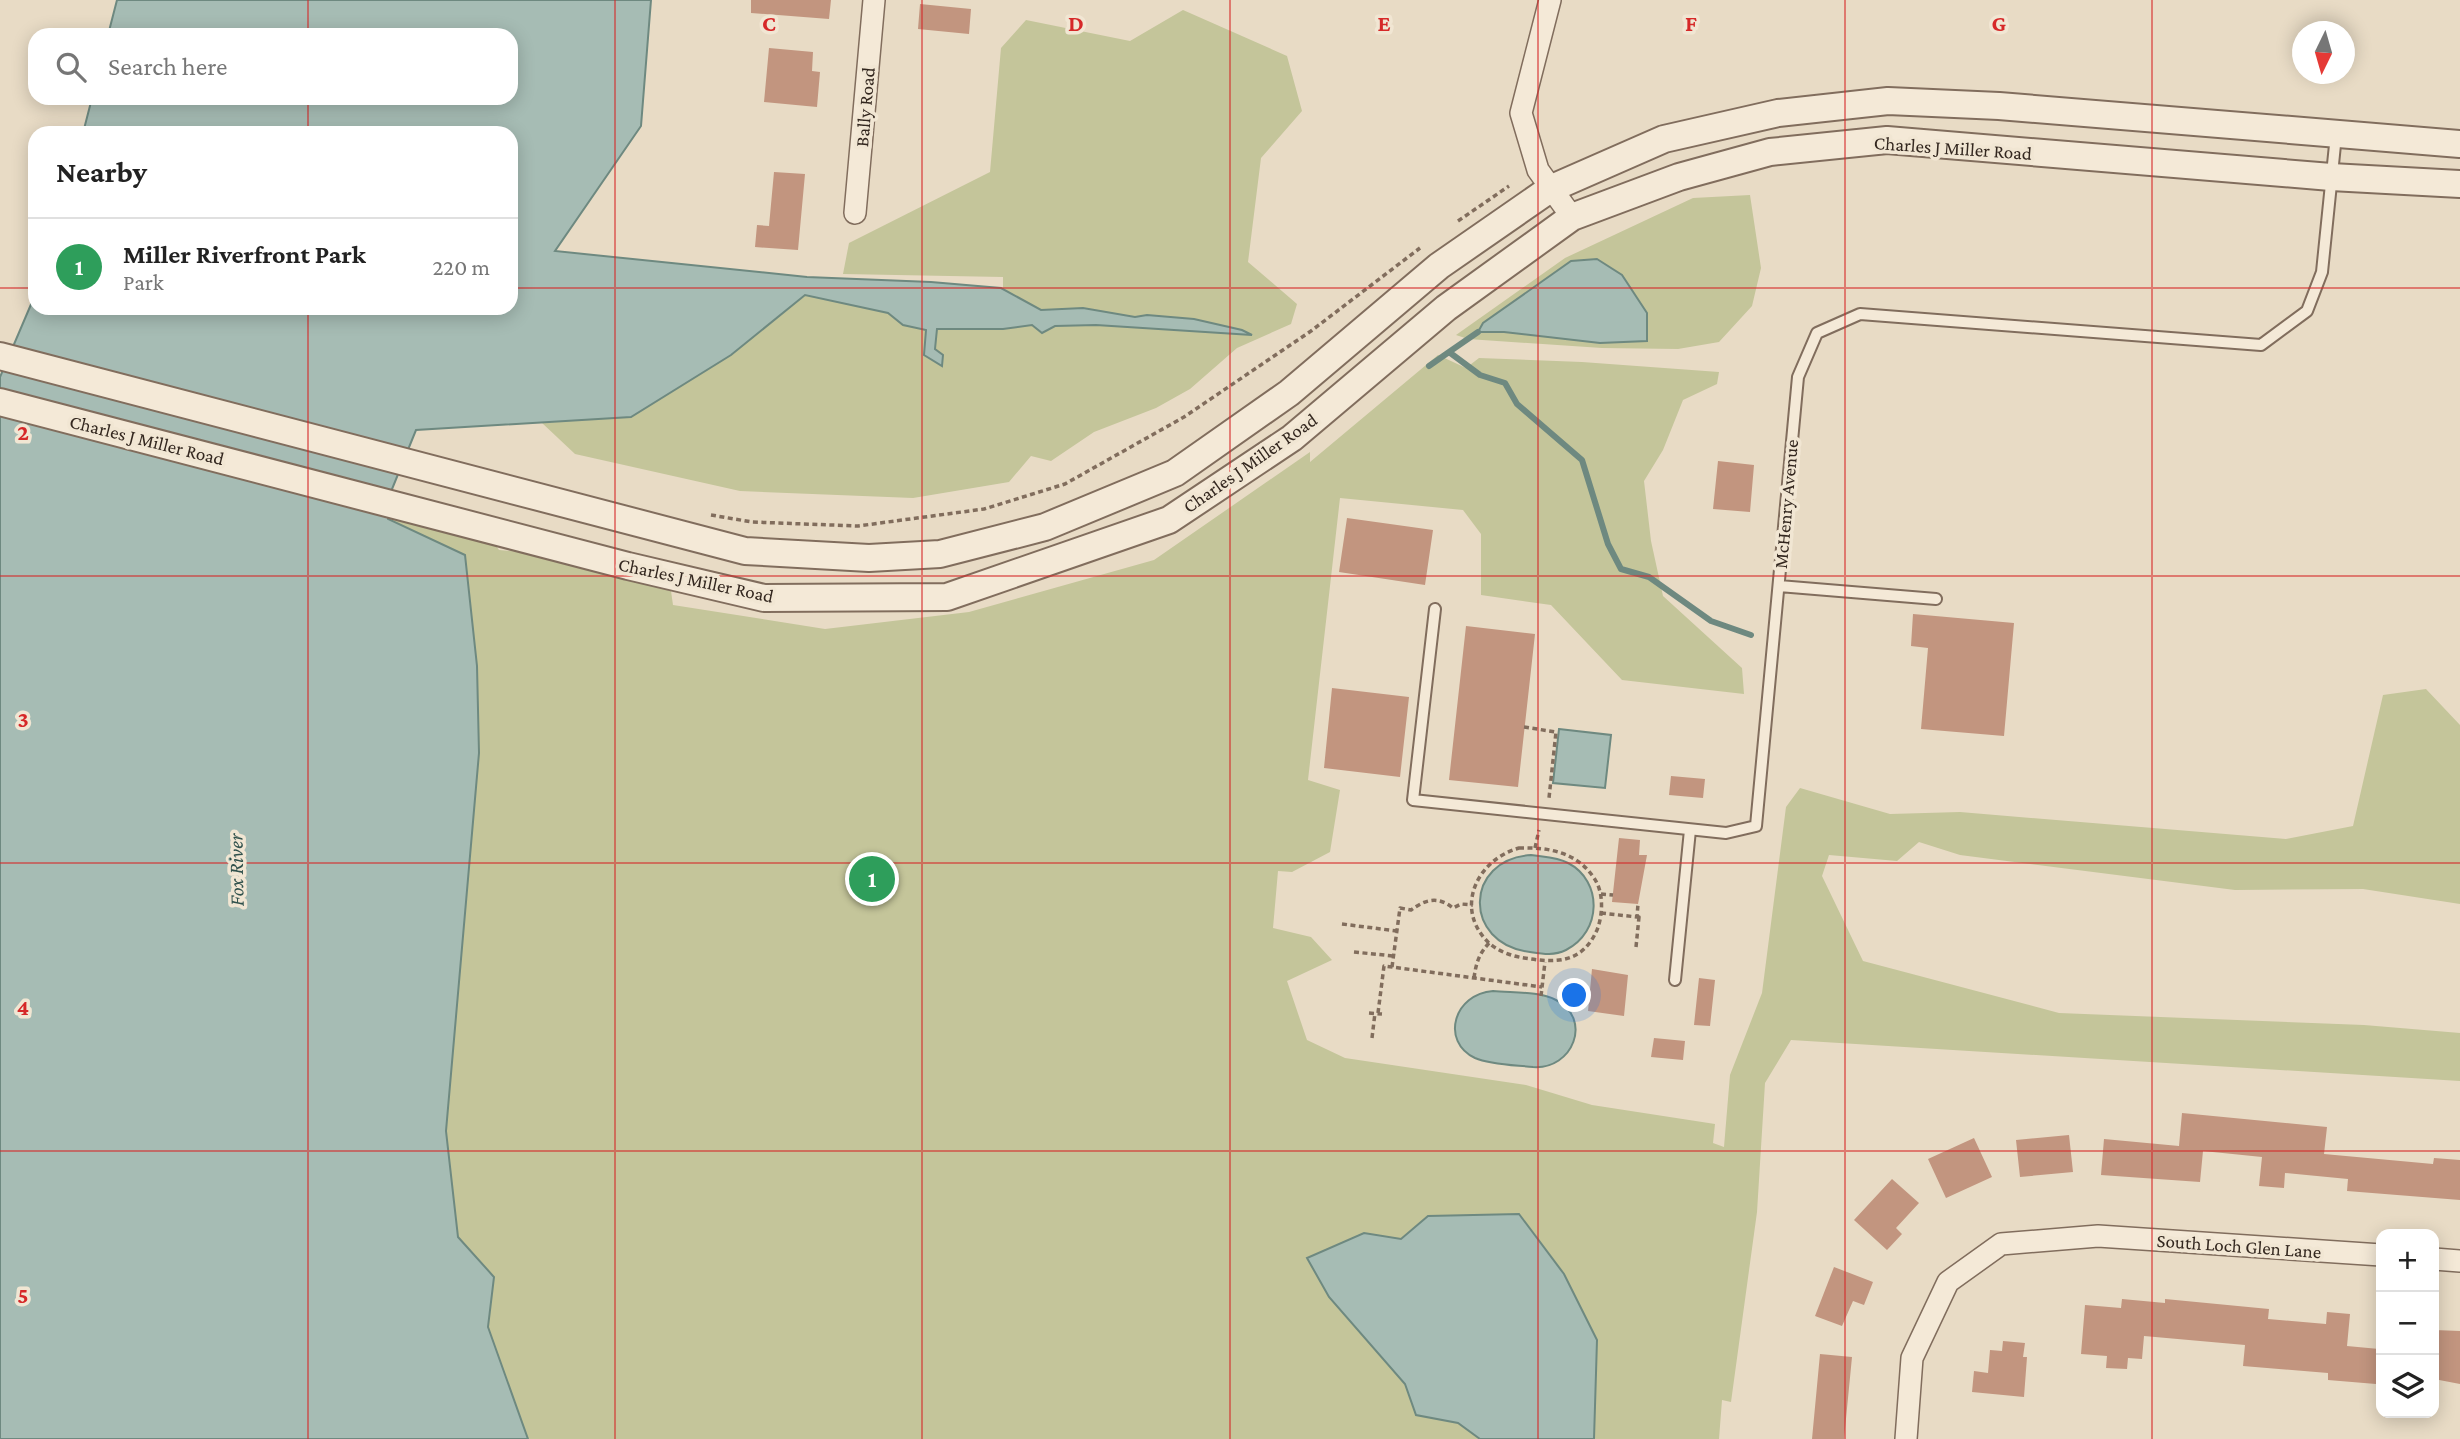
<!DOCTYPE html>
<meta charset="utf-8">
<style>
:root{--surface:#fff;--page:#f6f6f6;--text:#222;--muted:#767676;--line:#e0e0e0;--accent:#d93025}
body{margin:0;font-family:"Crimson Pro",serif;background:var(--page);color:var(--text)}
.controls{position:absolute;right:21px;bottom:21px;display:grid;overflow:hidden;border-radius:14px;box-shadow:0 4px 18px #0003}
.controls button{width:63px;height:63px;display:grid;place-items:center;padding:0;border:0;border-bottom:2px solid var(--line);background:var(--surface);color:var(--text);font:35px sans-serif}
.compass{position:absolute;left:2292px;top:21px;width:63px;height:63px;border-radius:50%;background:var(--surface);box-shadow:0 4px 18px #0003;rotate:185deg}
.you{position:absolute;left:1575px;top:996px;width:24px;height:24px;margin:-18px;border:5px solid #fff;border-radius:50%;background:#1a73e8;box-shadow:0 0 0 10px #1a73e833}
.badge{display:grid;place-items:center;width:46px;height:46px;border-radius:50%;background:var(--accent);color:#fff;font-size:23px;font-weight:700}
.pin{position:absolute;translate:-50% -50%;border:4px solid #fff;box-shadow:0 2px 7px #0006}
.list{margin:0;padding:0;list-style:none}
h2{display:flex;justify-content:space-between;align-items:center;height:91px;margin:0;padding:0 28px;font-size:30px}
h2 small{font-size:23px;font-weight:400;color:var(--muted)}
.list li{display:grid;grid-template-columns:46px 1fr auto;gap:21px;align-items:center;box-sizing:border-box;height:98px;padding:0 28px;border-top:2px solid var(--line)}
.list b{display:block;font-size:26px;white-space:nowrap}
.list p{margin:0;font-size:23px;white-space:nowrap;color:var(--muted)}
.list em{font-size:23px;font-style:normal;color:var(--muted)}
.icon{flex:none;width:38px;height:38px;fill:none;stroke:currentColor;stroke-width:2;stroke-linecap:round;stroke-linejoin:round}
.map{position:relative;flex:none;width:2460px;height:1439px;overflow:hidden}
.search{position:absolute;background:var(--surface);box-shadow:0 4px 18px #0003;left:28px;top:28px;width:490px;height:77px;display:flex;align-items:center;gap:18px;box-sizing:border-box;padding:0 24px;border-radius:21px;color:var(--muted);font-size:26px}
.panel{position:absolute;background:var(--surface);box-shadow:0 4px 18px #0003;left:28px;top:126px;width:490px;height:189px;border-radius:21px}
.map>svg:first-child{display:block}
</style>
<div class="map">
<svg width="2460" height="1439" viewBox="0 0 2460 1439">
<rect width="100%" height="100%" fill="#e8dbc5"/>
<path fill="#c4c59a" d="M1183 10 1287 56 1302 111 1261 158 1248 262 1297 304 1291 324 1237 348 1190 389 1156 408 1094 432 1051 461 1031 456 1009 482 913 498 740 491 575 454 541 422 631 417 731 355 805 295 888 313 903 325 927 330 935 350 937 329H1003V277L843 274 849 243 990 172 1001 48 1026 20 1130 41Z
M1750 195 1761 268 1752 306 1719 342 1678 349 1602 348 1468 339 1456 335 1565 258 1693 198Z
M1438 355 1466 368 1479 358 1582 362 1719 372 1717 384 1683 400 1663 450 1644 481 1651 541 1663 596 1742 668 1744 694 1622 680 1551 605 1481 595V534L1463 510 1340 498 1308 780 1340 790 1330 852 1292 872 1278 871 1273 928 1311 937 1332 960 1287 981 1307 1040 1345 1058 1526 1085 1592 1105 1715 1124 1713 1143 1724 1147 1730 1075 1762 993 1786 807 1800 788 1890 814 1960 812 2286 839 2353 826 2383 695 2426 689 2460 725V904L2363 889 2235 890 1960 855 1919 842 1897 861 1829 855 1822 876 1863 961 2059 1013 2364 1025 2460 1033V1081L1791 1040 1765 1083 1757 1212 1731 1402 1722 1400 1719 1439H528L488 1327 494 1277 458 1237 446 1131 479 753 477 666 465 555 388 520 390 494 478 520 499 550 541 554 671 591 673 605 825 629 969 612 1154 560 1310 452V462Z"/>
<path fill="#a6bcb4" stroke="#6e8980" stroke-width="2" d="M117 0H651L641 126 555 251 807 277 931 282 1001 288 1041 310 1083 308 1135 317 1147 315 1194 319 1242 330 1252 335 1096 325 1055 326 1042 333 1032 325 1003 329H937L935 349 943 355 942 366 924 355 926 330 903 325 888 313 805 295 731 355 631 417 416 430 390 494 388 519 465 555 477 666 479 753 446 1131 458 1237 494 1277 488 1327 528 1439H0V377L35 295V308H511V133H83L92 98H511V35H108Z
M1597 259 1622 275 1647 313V341L1600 343 1504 332H1478L1483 323 1571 261Z
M1559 729 1611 735 1605 788 1553 783Z
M1531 855C1543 857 1557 857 1568 863 1603 881 1602 932 1566 950 1554 956 1543 954 1530 952 1462 944 1464 859 1531 855Z
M1493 991C1512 993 1539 991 1556 1000 1593 1019 1573 1070 1533 1067 1516 1065 1491 1065 1475 1058 1440 1041 1454 994 1493 991Z
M1519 1214 1564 1274 1597 1340 1594 1439H1480L1458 1423 1416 1415 1405 1384 1329 1297 1307 1258 1364 1233 1401 1239 1428 1216Z"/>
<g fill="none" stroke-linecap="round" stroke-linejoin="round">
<path stroke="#6e8980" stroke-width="6" d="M1449 352 1478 332
M1429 366 1449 352 1480 375 1505 383 1517 404 1582 460 1608 544 1621 569 1649 577 1711 621 1751 635"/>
</g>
<path fill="#c2957f" d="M751 0H831L829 19 751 13Z
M920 4 971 9 969 34 918 29Z
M769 48 813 52 812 71 820 72 817 107 764 102Z
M774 172 805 174 798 250 755 247 757 225 769 226Z
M1718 461 1754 465 1750 512 1713 509Z
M1347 518 1433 530 1425 585 1339 572Z
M1913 614 2014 623 2004 736 1921 729 1928 648 1911 646Z
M1466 626 1535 634 1518 787 1449 780Z
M1332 688 1409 697 1400 777 1324 768Z
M1671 776 1705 779 1703 798 1669 795Z
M1619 838 1640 840 1639 855H1647L1638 904 1612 902Z
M1592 969 1628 975 1624 1016 1588 1011Z
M1699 978 1715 980 1710 1026 1694 1025Z
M1654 1038 1685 1041 1683 1060 1651 1057Z
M2182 1113 2327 1127 2324 1154 2433 1164 2434 1158 2460 1160V1200L2347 1191 2348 1179 2285 1173 2284 1188 2259 1186 2262 1157 2203 1151 2200 1182 2101 1175 2104 1139 2179 1146Z
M2069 1135 2073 1172 2020 1177 2016 1140Z
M1974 1138 1992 1177 1946 1198 1928 1159Z
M1892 1179 1919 1203 1896 1228 1902 1234 1887 1250 1854 1220Z
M1834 1267 1873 1282 1864 1305 1853 1301 1842 1326 1815 1316Z
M2122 1299 2165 1303V1299L2269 1309 2268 1319 2326 1324 2327 1312 2350 1314 2347 1346 2379 1349 2376 1384 2328 1380V1373L2243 1366 2245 1345 2144 1336 2142 1359 2128 1358 2127 1369 2106 1368 2107 1356 2081 1354 2085 1305 2121 1308Z
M2434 1330 2460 1331V1384L2434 1379Z
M2003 1341 2025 1343 2023 1357H2027L2024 1397 1972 1392 1974 1371 1988 1373 1990 1350 2002 1351Z
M1820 1354 1852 1357 1844 1439H1812Z"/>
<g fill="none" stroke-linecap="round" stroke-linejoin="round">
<g stroke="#816d5d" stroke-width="14">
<path id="service" d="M1779 586 1936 599
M1435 609 1413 800 1726 833 1756 826 1798 377 1817 333 1860 314 2261 345 2307 311 2322 272 2336 135
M1675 980 1690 830"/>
</g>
<g stroke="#816d5d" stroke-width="24">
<path id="minor" d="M1550 0 1521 113 1538 170 1572 217
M855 213 874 0
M2434 1259 2460 1261
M1906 1439 1912 1358 1948 1282 2001 1244 2098 1236 2381 1255"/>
</g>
<g stroke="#816d5d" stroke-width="30">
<path id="tertiary" d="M0 356 745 551 869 558 940 554 1045 527 1175 473 1289 393 1439 266 1550 189 1664 139 1778 113 1888 101 1999 106 2460 144
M0 402 628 566 764 598 947 597 1169 520 1292 438 1446 308 1572 217 1679 177 1770 152 1887 140 2331 177 2460 184"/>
</g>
<path stroke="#816d5d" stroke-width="3.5" stroke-dasharray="5 3.5" stroke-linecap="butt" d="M1458 221 1509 186
M711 515 752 522 858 526 984 509 1065 484 1184 417 1311 331 1420 248
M1524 727 1556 732 1549 798
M1519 848C1548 847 1577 852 1594 878 1604 892 1603 915 1597 930 1582 964 1555 963 1524 958 1512 956 1500 952 1490 944 1453 910 1476 860 1519 848Z
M1535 848 1539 830
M1601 894 1613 895
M1601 913 1637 917 1638 904
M1342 924 1397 931
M1636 947 1639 917H1637
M1354 952 1393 956
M1392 967 1400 908 1411 910C1426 899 1438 896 1453 908L1461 904 1473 905
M1474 978C1476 963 1479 954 1489 943
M1541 996 1545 962
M1369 1013 1382 1014
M1378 1013 1384 966 1542 987
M1372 1038 1375 1013"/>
<use href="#service" stroke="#f4e9d7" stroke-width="10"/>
<use href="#minor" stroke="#f4e9d7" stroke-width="21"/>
<use href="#tertiary" stroke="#f4e9d7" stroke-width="26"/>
</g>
<path fill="none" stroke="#d62828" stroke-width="2" stroke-opacity="0.55" d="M308 0V35M615 0V1439M922 0V1439M1230 0V1439M1538 0V1439M1845 0V1439M2152 0V1439M308 98V133M0 288H35M511 288H2460M308 308V1439M0 576H2460M0 863H2460M0 1151H2460"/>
<g text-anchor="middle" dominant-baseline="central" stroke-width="7" stroke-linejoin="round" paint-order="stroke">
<g font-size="19" fill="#33271f" stroke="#f1e6d3">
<text transform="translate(865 107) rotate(-85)">Bally Road</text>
<text transform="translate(1953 148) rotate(4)">Charles J Miller Road</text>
<text transform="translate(147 440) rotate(14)">Charles J Miller Road</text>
<text transform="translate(1250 463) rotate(-35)">Charles J Miller Road</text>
<text transform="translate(1786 504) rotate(-85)">McHenry Avenue</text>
<text transform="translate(696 580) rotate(12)">Charles J Miller Road</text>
<text transform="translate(2239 1246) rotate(4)">South Loch Glen Lane</text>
</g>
<g font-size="21" font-style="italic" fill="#30514c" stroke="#f1e6d3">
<text transform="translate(236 870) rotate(-91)">Fox River</text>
</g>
</g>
<g font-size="23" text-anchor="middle" font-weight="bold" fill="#d62828" stroke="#f1e6d3" stroke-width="7" stroke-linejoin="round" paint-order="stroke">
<text x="769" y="31">C</text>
<text x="1076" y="31">D</text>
<text x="1384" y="31">E</text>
<text x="1691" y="31">F</text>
<text x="1999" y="31">G</text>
<text x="23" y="440">2</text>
<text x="23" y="727">3</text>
<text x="23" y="1015">4</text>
<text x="23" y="1303">5</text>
</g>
</svg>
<div class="controls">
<button>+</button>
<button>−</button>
<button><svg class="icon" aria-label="layers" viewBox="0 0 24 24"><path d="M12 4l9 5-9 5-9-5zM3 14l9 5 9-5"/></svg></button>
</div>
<svg class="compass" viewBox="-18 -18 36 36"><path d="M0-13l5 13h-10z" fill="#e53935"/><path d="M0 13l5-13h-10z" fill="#767676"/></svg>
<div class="you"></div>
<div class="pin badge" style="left:872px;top:879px;background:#2e9e5b">1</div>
<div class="search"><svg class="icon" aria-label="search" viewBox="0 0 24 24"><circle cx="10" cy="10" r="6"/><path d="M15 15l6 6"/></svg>Search here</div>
<section class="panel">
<h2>Nearby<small></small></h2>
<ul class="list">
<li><span class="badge" style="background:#2e9e5b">1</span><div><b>Miller Riverfront Park</b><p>Park</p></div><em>220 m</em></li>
</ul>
</section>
</div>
